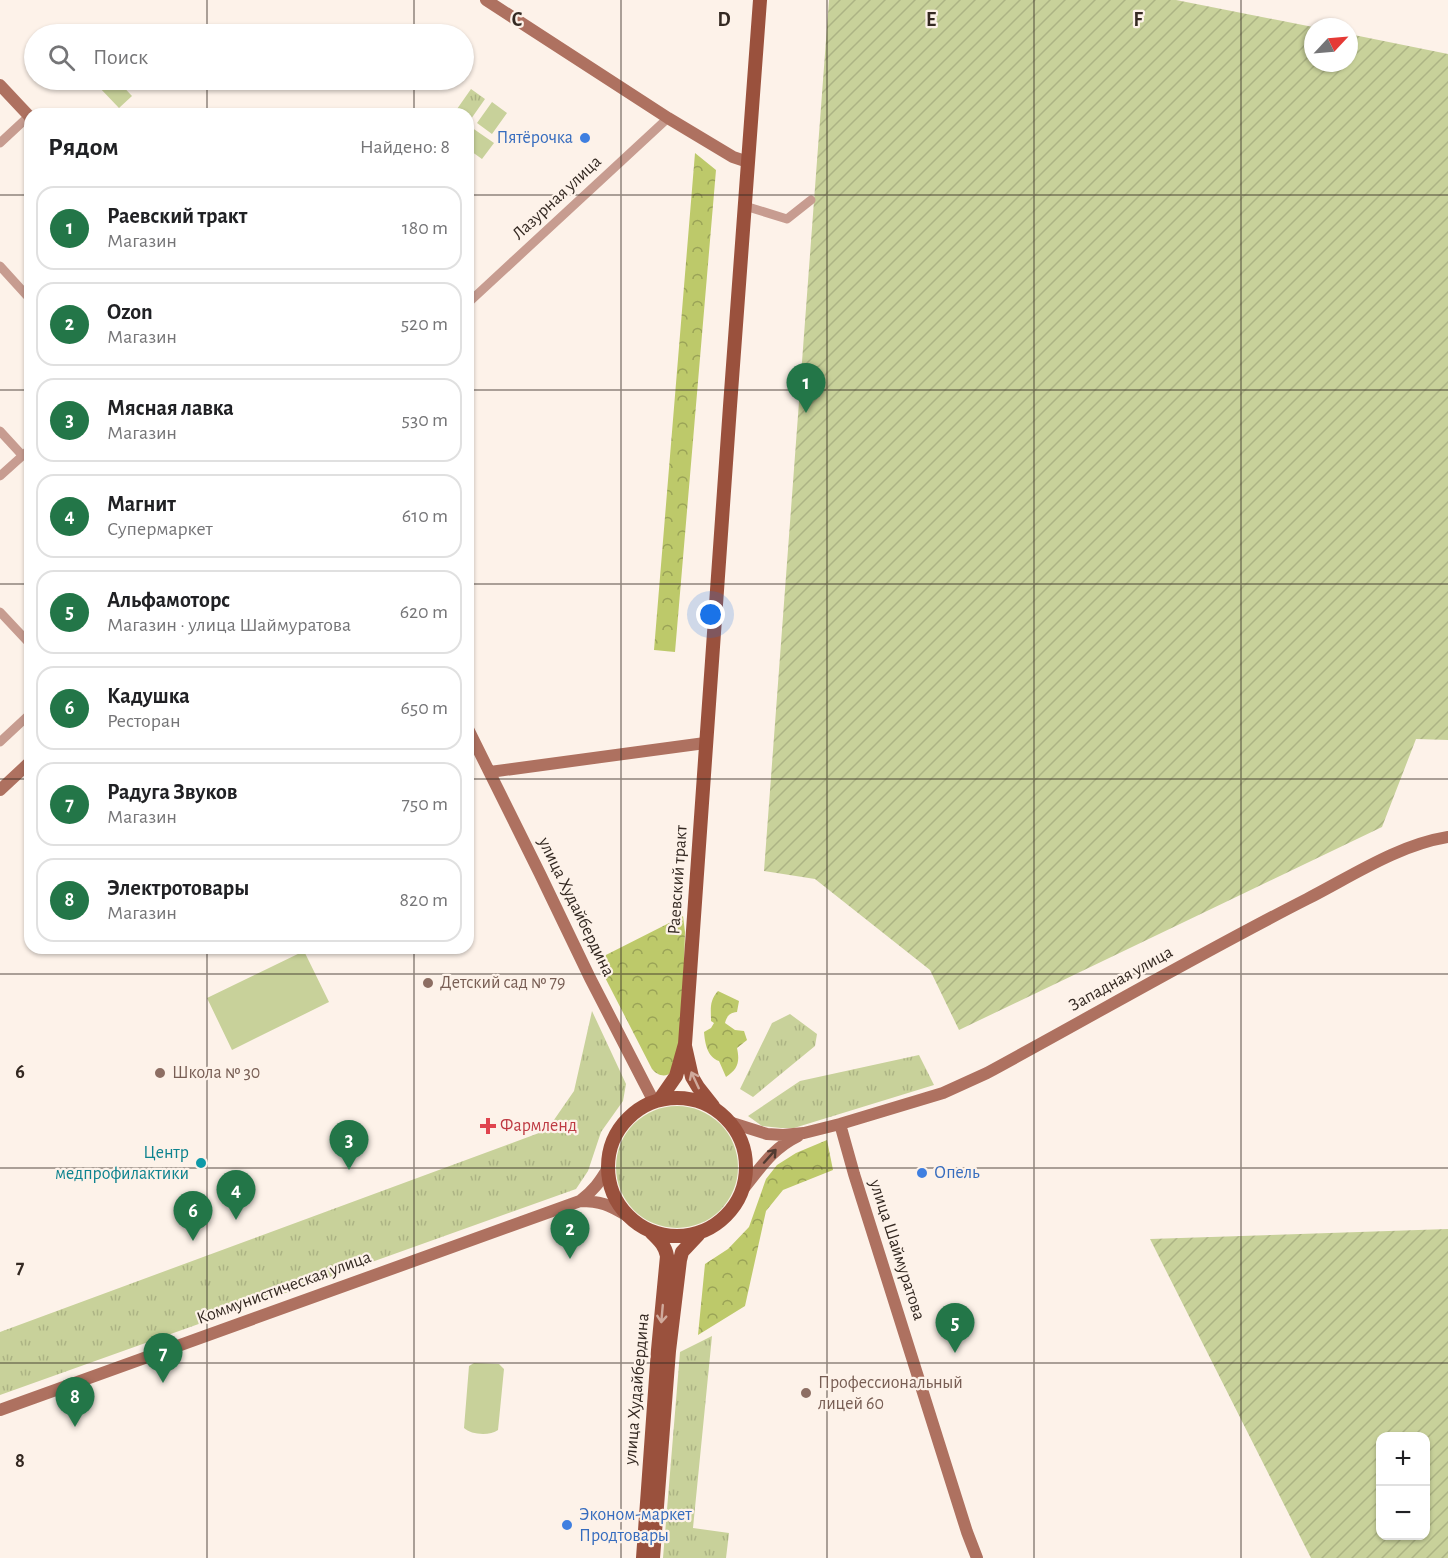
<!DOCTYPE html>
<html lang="ru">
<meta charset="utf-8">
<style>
:root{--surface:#fff;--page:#f2f2f2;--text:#202124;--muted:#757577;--line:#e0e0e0;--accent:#237648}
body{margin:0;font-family:"Alegreya Sans",sans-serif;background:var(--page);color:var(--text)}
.controls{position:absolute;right:18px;bottom:18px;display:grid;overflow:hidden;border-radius:12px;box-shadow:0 2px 4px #0004}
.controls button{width:54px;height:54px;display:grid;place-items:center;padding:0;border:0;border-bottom:2px solid var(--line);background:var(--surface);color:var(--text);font:30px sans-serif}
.compass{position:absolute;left:1304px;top:18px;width:54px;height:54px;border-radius:50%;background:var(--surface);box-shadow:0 2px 4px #0004;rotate:64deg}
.you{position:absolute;left:711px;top:615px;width:21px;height:21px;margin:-15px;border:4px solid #fff;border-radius:50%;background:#1a73e8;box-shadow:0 0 0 9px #1a73e833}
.badge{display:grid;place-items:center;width:39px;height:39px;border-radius:50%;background:var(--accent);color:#fff;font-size:20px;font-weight:700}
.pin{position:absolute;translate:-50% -50px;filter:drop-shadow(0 2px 3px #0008)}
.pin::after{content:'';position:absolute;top:32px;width:21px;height:18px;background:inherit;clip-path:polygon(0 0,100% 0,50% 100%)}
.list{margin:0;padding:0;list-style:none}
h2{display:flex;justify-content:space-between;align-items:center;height:78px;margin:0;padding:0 24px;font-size:26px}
h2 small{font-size:20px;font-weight:400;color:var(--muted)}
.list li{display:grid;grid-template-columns:39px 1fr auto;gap:18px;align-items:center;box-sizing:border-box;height:84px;margin:0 12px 12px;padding:0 12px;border:2px solid var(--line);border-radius:18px}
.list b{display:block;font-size:22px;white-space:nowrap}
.list p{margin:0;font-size:20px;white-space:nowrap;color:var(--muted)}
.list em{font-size:20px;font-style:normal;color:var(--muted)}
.icon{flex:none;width:33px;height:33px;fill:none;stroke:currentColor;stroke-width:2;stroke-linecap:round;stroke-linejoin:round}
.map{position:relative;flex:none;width:1448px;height:1558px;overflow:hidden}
.search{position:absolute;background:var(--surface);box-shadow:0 2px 4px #0004;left:24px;top:24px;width:450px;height:66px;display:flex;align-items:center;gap:15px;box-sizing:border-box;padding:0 21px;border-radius:33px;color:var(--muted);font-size:22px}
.panel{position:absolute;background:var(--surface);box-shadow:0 2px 4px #0004;left:24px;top:108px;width:450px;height:846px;border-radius:18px}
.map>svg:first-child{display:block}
</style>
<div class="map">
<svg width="1448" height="1558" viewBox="0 0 1448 1558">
<defs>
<pattern id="grass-tufts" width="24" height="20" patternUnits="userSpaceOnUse" patternTransform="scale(1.5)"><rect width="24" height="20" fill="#c8d19a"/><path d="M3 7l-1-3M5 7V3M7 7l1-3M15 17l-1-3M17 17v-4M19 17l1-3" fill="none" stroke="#acb384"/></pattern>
<pattern id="forest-crowns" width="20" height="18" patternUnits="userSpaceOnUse" patternTransform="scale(1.5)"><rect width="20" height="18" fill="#bdc96a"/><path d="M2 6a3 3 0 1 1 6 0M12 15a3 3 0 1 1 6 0" fill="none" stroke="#9aa357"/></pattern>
<pattern id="garden-furrows" width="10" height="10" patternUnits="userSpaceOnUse" patternTransform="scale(1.5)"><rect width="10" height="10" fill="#c8d19a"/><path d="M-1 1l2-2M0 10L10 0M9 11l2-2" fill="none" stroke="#acb384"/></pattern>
</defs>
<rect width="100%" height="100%" fill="#fdf2e9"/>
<path fill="url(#grass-tufts)" d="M471 89 485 99 471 119 468 117V114H464L457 109Z
M592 1011 626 1084 623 1101 601 1132 588 1171 576 1189 0 1395V1332L547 1130 574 1091Z
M790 1014 817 1034 815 1046 753 1097 740 1089 772 1023Z
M919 1055 934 1085 794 1128H781L762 1126 748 1116 800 1081Z
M616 1167a61 61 0 1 1 122 0a61 61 0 1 1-122 0Z
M712 1336 693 1528 729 1533 726 1558H663L680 1352Z"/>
<path fill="url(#forest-crowns)" d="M695 153 716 170 675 652 654 650Z
M683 916 685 932C684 958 685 1055 672 1071 666 1079 657 1075 652 1069L596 960Z
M718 991 739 1001 737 1012C729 1013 727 1016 725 1023L735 1030 744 1031 747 1040 737 1048C740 1062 738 1069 726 1077L719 1061C707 1057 705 1043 704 1032L711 1028 714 1023 711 1021C711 1009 709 1001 718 991Z
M827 1140 833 1170 783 1190 766 1211 745 1306 698 1335 705 1264 728 1249 749 1227 766 1179 777 1165 796 1153Z"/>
<path fill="url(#garden-furrows)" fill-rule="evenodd" d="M829 0H1176L1313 27V63H1349V34L1448 54V740L1416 739 1382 827 959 1030 930 970 815 879 764 871Z
M1448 1229V1558H1311L1150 1239ZM1380 1436H1426V1536H1380Z"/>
<path fill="#c8d19a" d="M104 80H117L132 96 119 108 97 85Z
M492 102 507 113 492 134 477 123Z
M468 125 494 143 482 159 468 149Z
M304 951 329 1002 232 1050 207 998Z
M474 1363 499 1364 504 1369 498 1430C490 1436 471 1435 464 1428L469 1366Z"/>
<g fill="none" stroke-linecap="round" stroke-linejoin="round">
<path stroke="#c79c90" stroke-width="9" d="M0 143 29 116
M745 206 787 219 811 200
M0 266 30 299
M468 303 668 118
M0 431 22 455
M0 476 30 449
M0 612 30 644
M0 742 30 714"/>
<path stroke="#ae7160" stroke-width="12" d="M486 0 668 118 733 157 748 162
M0 85 30 117
M468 729 540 874 590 978 653 1100
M490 772 705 743
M0 790 30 762
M729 1122 767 1134 783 1135 804 1133 840 1124 943 1093 987 1073C1094 1015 1199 954 1307 899 1352 876 1398 845 1448 837
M840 1124 854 1174 967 1532 977 1558
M744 1188C761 1167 773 1148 798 1136
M580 1201C593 1191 600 1182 608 1168
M0 1410 580 1201C601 1201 609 1205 626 1215"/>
<path stroke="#9a513d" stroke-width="14" d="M685 1046 692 1077 698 1087 713 1106
M608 1167a69 69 0 1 1 138 0a69 69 0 1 1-138 0Z
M660 1099 676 1076 685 1044 730 406 760 0
M643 1558 658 1350 667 1256C665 1245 659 1240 651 1232
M653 1558 669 1351 680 1260 682 1252 698 1235"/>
</g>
<defs><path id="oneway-shaft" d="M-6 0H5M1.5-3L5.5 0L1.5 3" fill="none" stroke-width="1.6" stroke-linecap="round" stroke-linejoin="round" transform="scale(1.5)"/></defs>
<g stroke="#d0aa9c">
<use href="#oneway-shaft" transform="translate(695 1080) rotate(-115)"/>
<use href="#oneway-shaft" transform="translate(662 1314) rotate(95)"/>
</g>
<use stroke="#523b32" href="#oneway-shaft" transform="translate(770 1156) rotate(-48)"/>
<path fill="none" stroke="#342922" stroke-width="1.5" stroke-opacity="0.55" d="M207 0V34M414 0V34M621 0V1558M827 0V1558M1034 0V1558M1241 0V1558M207 80V114M414 80V114M0 195H30M468 195H1448M0 390H30M468 390H1448M0 584H30M468 584H1448M0 779H30M468 779H1448M207 948V1558M414 948V1558M0 974H1448M0 1168H1448M0 1363H1448"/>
<g fill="#3f7fe0" stroke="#fdf2e9" stroke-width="2">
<circle cx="585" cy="138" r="6"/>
<circle cx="922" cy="1173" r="6"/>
<circle cx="567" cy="1525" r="6"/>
</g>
<g fill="#8d6e63" stroke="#fdf2e9" stroke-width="2">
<circle cx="428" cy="983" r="6"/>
<circle cx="160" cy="1073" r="6"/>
<circle cx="806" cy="1393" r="6"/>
</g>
<path fill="#e0444e" stroke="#fdf2e9" stroke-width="2" d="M485 1117h6v6h6v6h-6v6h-6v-6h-6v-6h6z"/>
<circle fill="#0f9aa8" stroke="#fdf2e9" stroke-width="2" cx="201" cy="1163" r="6"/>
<g text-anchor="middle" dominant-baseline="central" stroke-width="4.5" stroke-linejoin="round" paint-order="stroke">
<g font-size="18" fill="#366cbe" stroke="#fdf2e9" text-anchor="start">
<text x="573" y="138" text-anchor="end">Пятёрочка</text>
<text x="934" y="1173">Опель</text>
<text x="579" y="1515">Эконом-маркет<tspan x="579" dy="21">Продтовары</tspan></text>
</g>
<g font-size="18" fill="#342922" stroke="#fdf2e9">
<text transform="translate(557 198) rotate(-43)">Лазурная улица</text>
<text transform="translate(678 880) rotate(-86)">Раевский тракт</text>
<text transform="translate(576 907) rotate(64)">улица Худайбердина</text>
<text transform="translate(1121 979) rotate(-29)">Западная улица</text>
<text transform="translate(897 1250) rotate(72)">улица Шаймуратова</text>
<text transform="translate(284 1288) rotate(-20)">Коммунистическая улица</text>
<text transform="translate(637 1389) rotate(-85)">улица Худайбердина</text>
</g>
<g font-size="18" fill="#785e54" stroke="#fdf2e9" text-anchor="start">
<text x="440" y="983">Детский сад № 79</text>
<text x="172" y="1073">Школа № 30</text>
<text x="818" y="1383">Профессиональный<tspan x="818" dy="21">лицей 60</tspan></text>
</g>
<g font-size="18" fill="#be3a42" stroke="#fdf2e9" text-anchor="start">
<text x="500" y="1126">Фармленд</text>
</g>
<g font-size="18" fill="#0d838f" stroke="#fdf2e9" text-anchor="end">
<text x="189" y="1153">Центр<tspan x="189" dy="21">медпрофилактики</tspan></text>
</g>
</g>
<g font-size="20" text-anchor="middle" font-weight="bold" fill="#342922" stroke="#fdf2e9" stroke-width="4.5" stroke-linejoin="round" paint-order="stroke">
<text x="517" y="26">C</text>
<text x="724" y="26">D</text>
<text x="931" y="26">E</text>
<text x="1138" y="26">F</text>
<text x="20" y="1078">6</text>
<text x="20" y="1273">7</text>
<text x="20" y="1467">8</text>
</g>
</svg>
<div class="controls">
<button>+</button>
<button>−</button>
</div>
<svg class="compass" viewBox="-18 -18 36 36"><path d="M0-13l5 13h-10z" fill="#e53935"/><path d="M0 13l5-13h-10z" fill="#757577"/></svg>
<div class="you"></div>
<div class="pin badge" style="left:806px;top:413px">1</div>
<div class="pin badge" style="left:570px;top:1259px">2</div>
<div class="pin badge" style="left:349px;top:1170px">3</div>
<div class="pin badge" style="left:236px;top:1220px">4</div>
<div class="pin badge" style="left:955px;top:1353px">5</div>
<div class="pin badge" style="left:193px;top:1241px">6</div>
<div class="pin badge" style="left:163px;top:1383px">7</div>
<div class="pin badge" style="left:75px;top:1427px">8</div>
<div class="search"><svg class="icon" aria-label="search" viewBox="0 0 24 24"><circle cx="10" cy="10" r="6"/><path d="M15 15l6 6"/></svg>Поиск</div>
<section class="panel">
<h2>Рядом<small>Найдено: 8</small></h2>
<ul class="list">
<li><span class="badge">1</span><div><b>Раевский тракт</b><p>Магазин</p></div><em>180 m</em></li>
<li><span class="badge">2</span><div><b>Ozon</b><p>Магазин</p></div><em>520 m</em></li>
<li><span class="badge">3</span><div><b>Мясная лавка</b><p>Магазин</p></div><em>530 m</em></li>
<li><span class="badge">4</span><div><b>Магнит</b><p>Супермаркет</p></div><em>610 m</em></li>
<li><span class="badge">5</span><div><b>Альфамоторс</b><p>Магазин · улица Шаймуратова</p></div><em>620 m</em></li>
<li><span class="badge">6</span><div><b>Кадушка</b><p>Ресторан</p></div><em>650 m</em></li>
<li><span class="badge">7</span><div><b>Радуга Звуков</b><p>Магазин</p></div><em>750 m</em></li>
<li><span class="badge">8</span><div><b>Электротовары</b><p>Магазин</p></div><em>820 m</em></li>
</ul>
</section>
</div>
